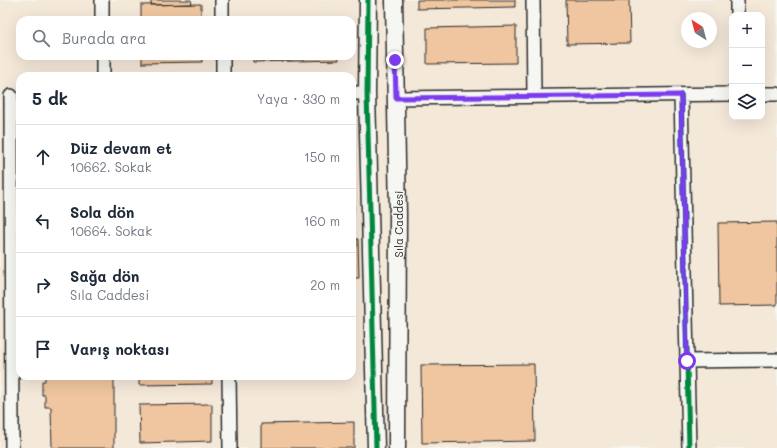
<!DOCTYPE html>
<html lang="tr">
<meta charset="utf-8">
<style>
:root{--surface:#fff;--page:#f6f6f7;--text:#1f2937;--muted:#747a83;--line:#e0e1e3}
body{margin:0;font-family:Mali,sans-serif;background:var(--page);color:var(--text)}
.controls{position:absolute;right:12px;top:12px;display:grid;overflow:hidden;border-radius:8px;box-shadow:0 4px 16px #0002}
.controls button{width:36px;height:36px;display:grid;place-items:center;padding:0;border:0;border-bottom:1px solid var(--line);background:var(--surface);color:var(--text);font:20px sans-serif}
.compass{position:absolute;left:681px;top:12px;width:36px;height:36px;border-radius:50%;background:var(--surface);box-shadow:0 4px 16px #0002;rotate:324deg}
.stop{position:absolute;width:12px;height:12px;margin:-9px;border:3px solid #7c3aed;border-radius:50%;background:#fff}
.stop.end{background:#7c3aed;border-color:#fff;box-shadow:0 1px 4px #0008}
.list{margin:0;padding:0;list-style:none}
h2{display:flex;justify-content:space-between;align-items:center;height:52px;margin:0;padding:0 16px;font-size:17px}
h2 small{font-size:13px;font-weight:400;color:var(--muted)}
.list li{display:grid;grid-template-columns:26px 1fr auto;gap:12px;align-items:center;box-sizing:border-box;height:64px;padding:0 16px;border-top:1px solid var(--line)}
.list b{display:block;font-size:15px;white-space:nowrap}
.list p{margin:0;font-size:13px;white-space:nowrap;color:var(--muted)}
.list em{font-size:13px;font-style:normal;color:var(--muted)}
.icon{flex:none;width:22px;height:22px;fill:none;stroke:currentColor;stroke-width:2;stroke-linecap:round;stroke-linejoin:round}
.map{position:relative;flex:none;width:777px;height:448px;overflow:hidden}
.search{position:absolute;background:var(--surface);box-shadow:0 4px 16px #0002;left:16px;top:16px;width:340px;height:44px;display:flex;align-items:center;gap:10px;box-sizing:border-box;padding:0 14px;border-radius:12px;color:var(--muted);font-size:15px}
.panel{position:absolute;background:var(--surface);box-shadow:0 4px 16px #0002;left:16px;top:72px;width:340px;height:308px;border-radius:12px}
.map>svg:first-child{display:block}
</style>
<div class="map">
<svg width="777" height="448" viewBox="0 0 777 448">
<rect width="100%" height="100%" fill="#f6f6f2"/>
<filter id="ink" filterUnits="userSpaceOnUse"><feTurbulence type="fractalNoise" baseFrequency=".025" numOctaves="2"/><feDisplacementMap in="SourceGraphic" scale="8" xChannelSelector="R" yChannelSelector="G"/><feConvolveMatrix kernelMatrix="1 2 1 2 8 2 1 2 1" color-interpolation-filters="sRGB"/></filter>
<g filter="url(#ink)">
<path fill="#f4e8d9" fill-rule="evenodd" d="M0 0H777V448H0ZM732 15H762V117H732ZM687 18H711V42H687ZM20 20H352V56H20ZM20 76H352V376H20Z"/>
<path fill="#efc69f" stroke="#2b2b2b" d="M151 0H191L192 4 151 5Z
M417 0H515V7L417 9Z
M566 0H629L630 43 567 44Z
M201 4V20H141V5Z
M516 26V63L427 64V28Z
M142 56H202V62L142 63Z
M253 56H338L339 60 253 62Z
M352 173H353L354 211H352Z
M777 222V305L719 306 718 223Z
M352 239H358L359 278H352Z
M534 364 535 441 422 443 421 365Z
M45 376H114V448H52L51 407H45V395H42V381H45Z
M139 376H212V384L139 385Z
M212 404V441L140 443 139 405Z
M354 422V448H261V424Z"/>
<g fill="none" stroke-linecap="round" stroke-linejoin="round">
<g stroke="#2b2b2b" stroke-width="16">
<path id="minor" d="M102 0V20
M222 0V20
M533 0 534 96
M737 0V15
M103 56V76
M223 56V76
M352 93H367
M762 94H777
M681 95 689 448
M11 96 12 448
M396 98 732 94
M687 361 777 360
M229 376 230 448"/>
</g>
<g stroke="#2b2b2b" stroke-width="19">
<path id="tertiary" d="M368 0 367 93 376 448
M394 0 398 215 397 448"/>
</g>
<use href="#minor" stroke="#f6f6f2" stroke-width="13"/>
<use href="#tertiary" stroke="#f6f6f2" stroke-width="16"/>
<g stroke="#f6f6f2" stroke-width="8">
<path id="cycleway" d="M368 0 367 93 376 448
M681 95 689 448"/>
</g>
<use href="#cycleway" stroke="#00873e" stroke-width="5"/>
</g>
</g>
<g fill="none" stroke-linecap="round" stroke-linejoin="round" filter="url(#ink)">
<path stroke="#7c3aed" stroke-width="5" d="M395 60 396 98 681 95 687 361"/>
</g>
<g text-anchor="middle" dominant-baseline="central" stroke-width="3" stroke-linejoin="round" paint-order="stroke">
<g font-size="11" fill="#2b2b2b" stroke="#f6f6f2">
<text transform="translate(398 224) rotate(-90)">Sıla Caddesi</text>
</g>
</g>
</svg>
<div class="controls">
<button>+</button>
<button>−</button>
<button><svg class="icon" aria-label="layers" viewBox="0 0 24 24"><path d="M12 4l9 5-9 5-9-5zM3 14l9 5 9-5"/></svg></button>
</div>
<svg class="compass" viewBox="-18 -18 36 36"><path d="M0-13l5 13h-10z" fill="#e53935"/><path d="M0 13l5-13h-10z" fill="#747a83"/></svg>
<div class="stop" style="left:687px;top:361px"></div>
<div class="stop end" style="left:395px;top:60px"></div>
<div class="search"><svg class="icon" aria-label="search" viewBox="0 0 24 24"><circle cx="10" cy="10" r="6"/><path d="M15 15l6 6"/></svg>Burada ara</div>
<section class="panel">
<h2>5 dk<small>Yaya · 330 m</small></h2>
<ul class="list">
<li><svg class="icon" aria-label="ahead" viewBox="0 0 24 24"><path d="M12 20V5M6 11l6-6 6 6"/></svg><div><b>Düz devam et</b><p>10662. Sokak</p></div><em>150 m</em></li>
<li><svg class="icon" aria-label="left" viewBox="0 0 24 24"><path d="M17 20v-9H6M10 6l-5 5 5 5"/></svg><div><b>Sola dön</b><p>10664. Sokak</p></div><em>160 m</em></li>
<li><svg class="icon" aria-label="right" viewBox="0 0 24 24"><path d="M7 20v-9h11M14 6l5 5-5 5"/></svg><div><b>Sağa dön</b><p>Sıla Caddesi</p></div><em>20 m</em></li>
<li><svg class="icon" aria-label="arrive" viewBox="0 0 24 24"><path d="M6 21V4h12l-3 4 3 4H6"/></svg><div><b>Varış noktası</b></div></li>
</ul>
</section>
</div>
